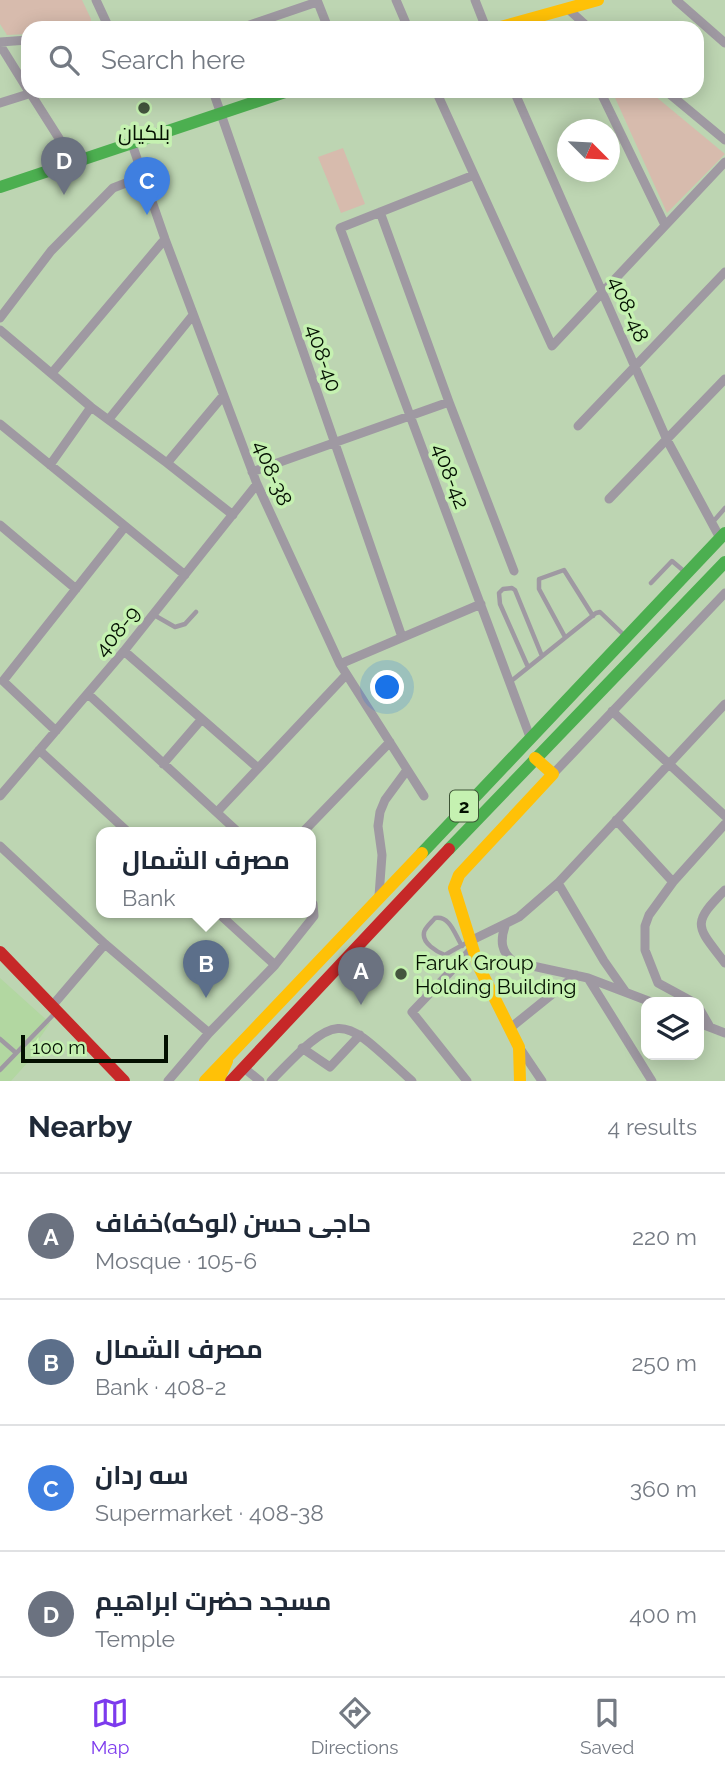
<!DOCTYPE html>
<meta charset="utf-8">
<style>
:root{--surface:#fff;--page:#f2f2f3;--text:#1f2937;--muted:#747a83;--line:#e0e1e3;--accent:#7c3aed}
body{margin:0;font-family:Raleway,Cairo,sans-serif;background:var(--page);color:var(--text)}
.controls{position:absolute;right:21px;bottom:21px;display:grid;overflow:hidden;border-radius:14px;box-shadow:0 4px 18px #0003}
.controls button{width:63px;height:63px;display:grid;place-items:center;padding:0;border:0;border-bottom:2px solid var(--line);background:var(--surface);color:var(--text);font:35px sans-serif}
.compass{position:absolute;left:557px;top:119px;width:63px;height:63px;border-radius:50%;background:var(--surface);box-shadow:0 4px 18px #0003;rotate:114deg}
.scale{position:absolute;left:21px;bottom:18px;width:147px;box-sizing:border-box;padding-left:7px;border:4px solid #031000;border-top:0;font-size:19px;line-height:24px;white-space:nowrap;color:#031000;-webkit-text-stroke:5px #c5f1b1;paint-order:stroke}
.you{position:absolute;left:388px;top:688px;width:24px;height:24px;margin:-18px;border:5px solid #fff;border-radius:50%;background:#1a73e8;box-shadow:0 0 0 10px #1a73e833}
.badge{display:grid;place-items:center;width:46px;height:46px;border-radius:50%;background:var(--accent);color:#fff;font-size:23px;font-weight:700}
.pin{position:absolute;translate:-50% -58px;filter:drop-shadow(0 2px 4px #0008)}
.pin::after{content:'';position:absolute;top:37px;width:24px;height:21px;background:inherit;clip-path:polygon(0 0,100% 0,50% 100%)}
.popup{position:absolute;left:96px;top:827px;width:220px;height:91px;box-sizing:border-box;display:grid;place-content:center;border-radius:14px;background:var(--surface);filter:drop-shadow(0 2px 5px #0005);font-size:23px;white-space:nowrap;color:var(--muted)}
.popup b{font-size:26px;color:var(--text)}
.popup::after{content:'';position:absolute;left:50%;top:100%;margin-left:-14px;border:14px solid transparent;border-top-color:var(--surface)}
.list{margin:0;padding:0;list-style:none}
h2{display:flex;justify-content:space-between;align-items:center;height:91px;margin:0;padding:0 28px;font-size:30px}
h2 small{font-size:23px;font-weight:400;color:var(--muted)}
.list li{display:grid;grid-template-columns:46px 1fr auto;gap:21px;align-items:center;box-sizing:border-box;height:126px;padding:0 28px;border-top:2px solid var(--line)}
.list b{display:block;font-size:26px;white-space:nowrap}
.list p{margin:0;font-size:23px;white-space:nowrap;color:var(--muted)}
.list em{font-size:23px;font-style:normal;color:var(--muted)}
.icon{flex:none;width:38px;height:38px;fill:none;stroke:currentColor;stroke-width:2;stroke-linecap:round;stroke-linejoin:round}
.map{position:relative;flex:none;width:725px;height:1081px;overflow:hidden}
.search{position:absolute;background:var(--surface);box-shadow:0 4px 18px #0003;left:21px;right:21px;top:21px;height:77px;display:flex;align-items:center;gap:18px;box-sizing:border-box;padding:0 24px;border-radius:21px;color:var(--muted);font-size:26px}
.sheet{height:595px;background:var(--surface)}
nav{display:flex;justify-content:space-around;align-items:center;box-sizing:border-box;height:98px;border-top:2px solid var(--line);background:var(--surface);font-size:19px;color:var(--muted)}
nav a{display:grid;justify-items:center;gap:4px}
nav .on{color:var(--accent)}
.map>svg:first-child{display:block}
</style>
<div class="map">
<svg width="725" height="1081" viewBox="0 0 725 1081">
<rect width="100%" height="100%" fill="#bdd5b2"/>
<path fill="#b2d7a1" d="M0 978 50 1023 33 1048 37 1052 11 1081H0Z"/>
<path fill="#d7bbad" d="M0 0H82L91 19V27L28 28V34L7 35 0 24Z
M612 91H649L725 154 667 213Z
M343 148 365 204 341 213 318 157Z"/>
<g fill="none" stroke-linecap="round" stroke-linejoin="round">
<path stroke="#9f99a2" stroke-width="4.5" d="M712 523 725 508
M651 583 672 561 685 572
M154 615 175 627 185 624 196 612
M565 637 539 589V579L564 570 593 616
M528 667 500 604 499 593 503 589 512 588 515 590 542 656
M510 682 596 613 600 612 625 636
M462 946C455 935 450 915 435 918 432 922 424 928 424 933 422 943 437 952 445 955 453 950 461 946 468 942
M0 1039 15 1052
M0 1070 56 1012"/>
<path stroke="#9f99a2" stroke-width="9" d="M96 0 109 28
M317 0 328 28
M396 0 408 28
M475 0 486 28
M676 0 725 43
M568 9 589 28
M241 28 317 2
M0 42 28 40
M0 45 28 90
M29 91 74 162
M213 91 402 637
M436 91 552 346 725 162
M514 91 667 440 720 538
M600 91 665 225
M666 91 725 140
M0 103 38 91
M132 144 165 239 257 484 340 664 424 796
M474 175 340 228 530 737
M380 212 449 402 514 571
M0 318 51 251 113 188 144 176
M0 330 91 407 167 463 233 515
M52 373 165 239
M109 419 193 315
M0 424 185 575
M578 426 725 272
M167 463 223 396
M50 465 91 407
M252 472 449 402
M609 499 725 379
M0 525 76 589
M124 651 258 768
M340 664 481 604
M88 694 238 832
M612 711 725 816
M56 731 3 681 124 528
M39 750 128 832
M163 764 201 720
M553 774 725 593
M0 796 124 651 257 484
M217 812 346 675
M616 820 673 882
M303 832 390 742
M0 846 105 944 209 1033
M558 883 604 961 625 991
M725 890C690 925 697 926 725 963
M379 896 382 855 378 826 380 812 385 800 407 770
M217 912 275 965
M505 926C500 941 501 952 514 962
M470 941 519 917 558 883 725 704
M478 965 514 962 588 978 651 1002
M588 978 652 1081
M693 1002 658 983 645 950V926L649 915 673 882 725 824
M52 1006 105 944
M699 1008 710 1027
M699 1023 725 1033
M509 1029 576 975
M519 1047 542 1081
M302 1048 330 1067 360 1035
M244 1068 260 1081
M168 1081 209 1033 275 965 314 916 313 904 311 901
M271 1081C342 1007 340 1015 412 1081
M467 1081 412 1012 473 948"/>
<path stroke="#4caf50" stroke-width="12" d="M0 187 288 91
M449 849 725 562
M422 853 725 533"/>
<path stroke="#ffc107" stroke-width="12" d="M497 28 598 0
M205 1081 422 853
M218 1081 227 1061
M520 1081 519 1047 478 965 454 888 459 875 553 774 535 758"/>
<path stroke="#c62828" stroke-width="12" d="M0 952 124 1081
M231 1081 449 849"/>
</g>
<g fill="#44553e" stroke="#c5f1b1" stroke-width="2.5">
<circle cx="144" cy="108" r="7"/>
<circle cx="401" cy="974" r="7"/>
</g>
<g text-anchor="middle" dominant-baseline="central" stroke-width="7" stroke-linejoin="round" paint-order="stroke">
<rect fill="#c5f1b1" stroke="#3d5435" stroke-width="2" x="450" y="790.5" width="28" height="31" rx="5"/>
<g font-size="19" font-weight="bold" fill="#031000">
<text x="464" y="806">2</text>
</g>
<g font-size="21" fill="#031000" stroke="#c5f1b1">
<text x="144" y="132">بلکیان</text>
<text x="415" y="962" text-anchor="start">Faruk Group<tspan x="415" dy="24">Holding Building</tspan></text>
</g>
<g font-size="21" fill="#031000" stroke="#c5f1b1">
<text transform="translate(629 309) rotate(66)">408-48</text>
<text transform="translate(324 358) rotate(71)">408-40</text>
<text transform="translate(273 473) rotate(67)">408-38</text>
<text transform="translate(451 476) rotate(69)">408-42</text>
<text transform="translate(117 631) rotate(-51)">408-9</text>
</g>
</g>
</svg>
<div class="controls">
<button><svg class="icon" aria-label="layers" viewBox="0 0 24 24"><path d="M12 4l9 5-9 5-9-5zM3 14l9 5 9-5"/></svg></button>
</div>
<svg class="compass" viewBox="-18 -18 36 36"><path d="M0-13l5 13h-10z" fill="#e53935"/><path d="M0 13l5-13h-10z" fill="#747a83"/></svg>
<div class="scale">100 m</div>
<div class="you"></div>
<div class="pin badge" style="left:361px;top:1005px;background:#6b7280">A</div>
<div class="pin badge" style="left:206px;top:998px;background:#5c6f8a">B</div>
<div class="popup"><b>مصرف الشمال</b>Bank</div>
<div class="pin badge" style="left:147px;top:215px;background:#3f7fe0">C</div>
<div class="pin badge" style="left:64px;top:195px;background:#6b7280">D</div>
<div class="search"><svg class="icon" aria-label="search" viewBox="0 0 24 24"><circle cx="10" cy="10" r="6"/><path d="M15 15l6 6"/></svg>Search here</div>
</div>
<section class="sheet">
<h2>Nearby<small>4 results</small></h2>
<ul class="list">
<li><span class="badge" style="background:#6b7280">A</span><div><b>حاجی حسن (لوکه)خفاف</b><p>Mosque · 105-6</p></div><em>220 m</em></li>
<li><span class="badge" style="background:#5c6f8a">B</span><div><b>مصرف الشمال</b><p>Bank · 408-2</p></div><em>250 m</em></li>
<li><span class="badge" style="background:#3f7fe0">C</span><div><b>سه ردان</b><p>Supermarket · 408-38</p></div><em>360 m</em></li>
<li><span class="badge" style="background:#6b7280">D</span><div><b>مسجد حضرت ابراهیم</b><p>Temple</p></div><em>400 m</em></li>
</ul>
</section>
<nav>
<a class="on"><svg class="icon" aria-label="map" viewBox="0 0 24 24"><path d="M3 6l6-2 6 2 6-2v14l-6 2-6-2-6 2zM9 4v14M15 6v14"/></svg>Map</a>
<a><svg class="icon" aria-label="directions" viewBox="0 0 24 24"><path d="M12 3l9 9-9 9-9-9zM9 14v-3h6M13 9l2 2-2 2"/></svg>Directions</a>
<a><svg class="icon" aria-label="saved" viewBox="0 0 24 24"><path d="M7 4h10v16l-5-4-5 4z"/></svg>Saved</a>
</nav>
